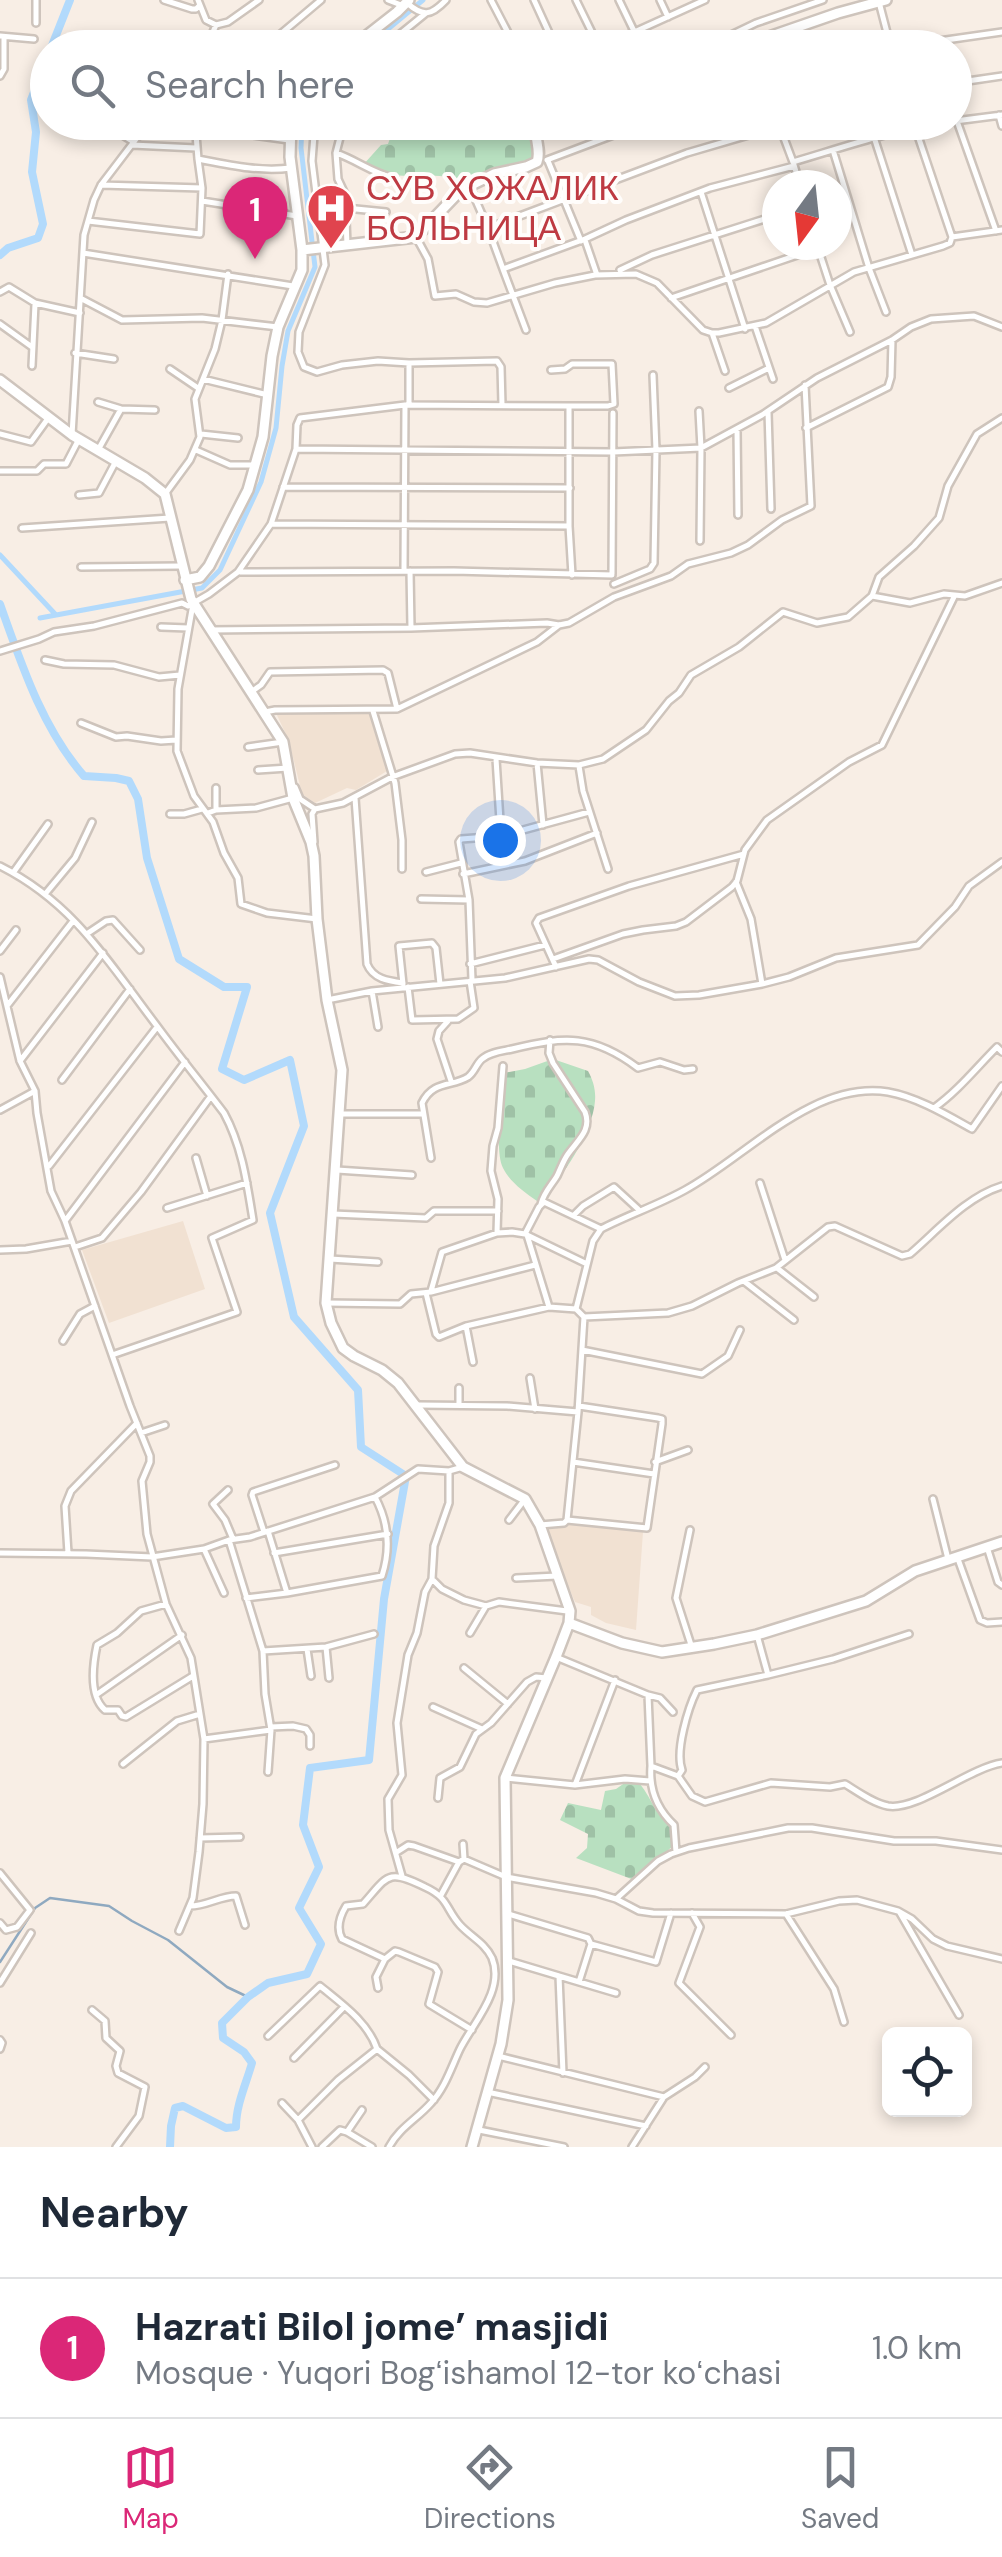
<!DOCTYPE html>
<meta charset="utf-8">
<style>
:root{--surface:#fff;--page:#f2f2f3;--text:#1f2937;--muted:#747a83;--line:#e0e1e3;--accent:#db2777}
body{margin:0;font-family:"DM Sans",sans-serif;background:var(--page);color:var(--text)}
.controls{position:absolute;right:30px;bottom:30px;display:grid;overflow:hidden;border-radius:15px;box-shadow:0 5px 15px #0003}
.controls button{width:90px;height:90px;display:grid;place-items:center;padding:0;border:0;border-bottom:2px solid var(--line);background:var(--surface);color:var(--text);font:50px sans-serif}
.compass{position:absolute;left:762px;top:170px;width:90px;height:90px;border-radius:50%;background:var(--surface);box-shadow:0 5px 15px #0003;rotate:195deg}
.you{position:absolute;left:500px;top:840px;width:35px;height:35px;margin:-25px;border:8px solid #fff;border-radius:50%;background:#1a73e8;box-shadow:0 0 0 15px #1a73e833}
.badge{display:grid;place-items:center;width:65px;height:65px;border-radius:50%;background:var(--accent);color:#fff;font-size:32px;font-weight:700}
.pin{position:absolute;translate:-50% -82px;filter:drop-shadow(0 2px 5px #0008)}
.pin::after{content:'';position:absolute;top:52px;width:35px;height:30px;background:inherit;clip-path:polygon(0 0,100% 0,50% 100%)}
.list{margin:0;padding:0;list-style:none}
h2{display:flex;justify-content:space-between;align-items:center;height:130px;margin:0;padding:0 40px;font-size:42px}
h2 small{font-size:32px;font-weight:400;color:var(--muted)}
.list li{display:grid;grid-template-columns:65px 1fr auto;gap:30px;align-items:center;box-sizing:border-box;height:140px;padding:0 40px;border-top:2px solid var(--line)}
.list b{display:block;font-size:38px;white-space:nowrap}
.list p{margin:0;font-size:32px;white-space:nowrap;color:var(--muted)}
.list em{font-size:32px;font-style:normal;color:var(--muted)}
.icon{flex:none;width:55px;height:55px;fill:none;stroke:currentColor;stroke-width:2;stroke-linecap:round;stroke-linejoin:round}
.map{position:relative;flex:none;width:1002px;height:2147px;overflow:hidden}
.search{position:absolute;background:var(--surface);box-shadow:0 5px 15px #0003;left:30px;right:30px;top:30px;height:110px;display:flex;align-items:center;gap:25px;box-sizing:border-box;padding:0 35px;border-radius:55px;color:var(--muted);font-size:38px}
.sheet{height:270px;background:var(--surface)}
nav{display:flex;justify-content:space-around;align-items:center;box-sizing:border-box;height:140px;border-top:2px solid var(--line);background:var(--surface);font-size:28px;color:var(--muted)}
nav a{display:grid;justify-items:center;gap:5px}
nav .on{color:var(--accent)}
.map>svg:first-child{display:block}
</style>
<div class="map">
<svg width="1002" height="2147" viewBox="0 0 1002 2147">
<defs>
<pattern id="cemetery-stones" width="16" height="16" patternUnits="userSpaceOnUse" patternTransform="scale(2.5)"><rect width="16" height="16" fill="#b8e0c0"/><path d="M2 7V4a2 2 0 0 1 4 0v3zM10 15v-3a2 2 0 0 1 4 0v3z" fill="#9fc1a6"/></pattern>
</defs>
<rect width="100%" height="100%" fill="#f8eee5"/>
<path fill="#f1e1d2" d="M276 713 372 714 387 771 356 790 347 788 315 803 302 794 289 741Z
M183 1221 205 1289 109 1323 82 1250Z
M567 1522 643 1532 636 1630 606 1623 591 1615V1607L575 1602 542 1524Z"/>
<path fill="url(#cemetery-stones)" d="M402 123H444L468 130 531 127 537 155 535 159 469 184C450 171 418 178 395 175 384 174 373 169 363 165L381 145 388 144 394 127Z
M553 1059 588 1071C593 1080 596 1090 595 1101 593 1131 561 1183 537 1201 524 1192 510 1182 503 1168 494 1151 502 1093 504 1073L525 1069Z
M626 1782 640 1784C652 1799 658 1820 674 1829V1845L634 1880 576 1858 587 1848 588 1834 560 1820 568 1803 601 1810 605 1791 616 1789Z"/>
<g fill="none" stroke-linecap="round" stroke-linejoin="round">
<path stroke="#8fa9c0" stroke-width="2.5" d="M0 1962 35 1908 50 1898 109 1906 132 1921 168 1940 227 1987 248 1997"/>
<path stroke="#b2dafc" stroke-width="5" d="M365 48 423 0
M0 555 56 615
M40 618 202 588 220 570 261 482 276 428 282 366 288 331 315 267 301 148 302 122"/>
<path stroke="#b2dafc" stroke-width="8" d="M51 48 70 0
M0 255 8 248 38 238 43 224 32 172 36 132 31 100 48 56
M0 604C21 663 42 728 84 776L116 778 129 781 138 799 147 858 179 959 224 987H247L222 1069 244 1080 290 1060 304 1126 270 1213 294 1317 358 1390 361 1447 406 1476 384 1599 369 1760 310 1768 303 1825 319 1867 299 1908 321 1944 307 1974 268 1983 248 1997 222 2023 223 2038 244 2052 252 2063C246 2084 236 2105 236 2127L226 2128 183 2106 175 2108 171 2126 170 2147"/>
<g stroke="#cec4bc" stroke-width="10">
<path id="street" d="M36 0V23
M164 0 192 9H196L199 6
M198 0 206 20 216 25 206 48
M388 0 401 5
M491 0 516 48
M534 0 556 48
M576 0 599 47
M619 0 634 31
M660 0 668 17
M879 2 891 48
M407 3C423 17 431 16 446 0
M216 25 228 22 259 0
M404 32 435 48
M731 35 756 23 823 0
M0 36 34 39
M209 40 260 48
M264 48 321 0
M383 48 426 13
M599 48 705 0
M890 48 1002 32
M0 76 4 69V37
M954 83 1002 76
M999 115 1002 126
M955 121 1002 115
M957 121 996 231
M101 122 134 142
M195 122 198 159
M315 122 312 161 325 265 299 332 298 352 304 367 317 372 342 365 378 361 409 363 497 361 501 367 502 405
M344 122 336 153 338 179 345 194 347 245
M778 122 793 162C844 147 893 130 946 122
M194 127 289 140
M915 127 952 237
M874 137 912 255
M132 145 196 148
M833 150 869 268 886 312
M336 153C357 160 373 174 395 178
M547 160 648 122
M548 161 581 241
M794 165 800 185
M101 185 202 188
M470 187 488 228 687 153 793 122
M701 192 745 329
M202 201 297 216
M346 208 386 212
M88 221 200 234 202 188 198 159C229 165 259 172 291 168
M488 228 503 269
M416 237 428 259 435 296 456 294 474 302 487 303 555 283 595 275 636 274 657 283 703 330 712 333H719L766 323 854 272 943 246 950 243 952 237 1002 230
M585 240 597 275
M818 248 830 285 850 332
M83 253 293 286
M620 270 652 255 777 215
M0 292 9 287 35 303 80 313
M671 298 818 248
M82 299 122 320 202 318 278 327
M0 324 32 347
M755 326 773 379
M526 330 503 269 585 239 626 220 710 188 794 166
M712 333 725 371
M75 353 114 359
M409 363V405
M32 366 35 304
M170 369 198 388
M551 370 565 369 572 364H612L614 404 608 406H569
M203 379 268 395
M729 388 769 368
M98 402 121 409 155 410
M699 411 701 448 700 541
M768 412 771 509
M806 428 888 387 891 377 892 340
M737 429 738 515
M0 434 31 442 49 417
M201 434 238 438
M72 435 84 235 94 200 101 185 149 122
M296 449 613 452 701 448 762 415 817 378 892 340 911 327 931 319 974 316 1002 327
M98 450 121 409
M196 450 230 465H255
M0 471H37L44 464H66L79 439
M283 487 570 488
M165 494 190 460 200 437 195 399 215 349 222 320 228 274
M79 495 99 493 116 461
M569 526 572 575
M22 528 170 518
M81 567 181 566
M404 571 405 405
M410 571 411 628
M240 572 454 571 612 575
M612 574 613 413
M614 584 650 569 654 563 656 450 653 375
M872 596 910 603 944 594 965 596 1002 583
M193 604 178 689 177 751 194 796 213 822 224 853 238 878 241 904 267 913 317 919
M161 627 188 628
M210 630 411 628 547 623 559 625 569 623 614 597 671 576 688 564 731 553 748 545 782 520 811 506 805 385
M0 651 39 639 54 632 94 626 182 603 188 606 209 594 238 572 271 524 296 449 297 425 300 418 405 405 569 406V526L271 524
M45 660 64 664 114 665 159 677 180 675
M251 692 261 685 270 672 383 670 388 673 397 709
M373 711 395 783 402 840V869
M265 712 275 710 397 709 537 642 559 625
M81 723 116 737 127 736 161 741 176 740
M248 747 283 742
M496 759 501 836
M537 763 543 825
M579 766 583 791 608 869
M258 770 288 768
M295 787 300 799 315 809
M216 788V810
M355 798 367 964C373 979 388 981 403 983
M208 813 216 810 256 808 293 798
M170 814H184L202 809
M314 842 312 814 315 809 343 803 392 777 455 754 470 753 537 763 579 765 603 759 646 730 669 701 679 693 691 675 739 647 783 612 817 623 848 617 872 596 879 577 914 546 939 518 948 486 977 434 1002 418
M0 866C74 903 109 963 157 1026 179 1056 202 1084 224 1113 242 1146 247 1183 253 1220L212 1238 237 1312 115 1354
M426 872 461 863
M13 873 48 824
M463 874 525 861 597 833
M736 882 751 919 762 984
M46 893 75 858 92 822
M421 899 469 900
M88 933 106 921 113 920 140 950
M0 951 16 930
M553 959 623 934 643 930 676 926 686 922 732 887 737 881 745 850 767 820 849 762 882 745 954 597
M470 964 545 945
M556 967 536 923 539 918 629 886 744 854
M0 977 20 1061 35 1091 37 1113 51 1191 65 1221 130 1406 150 1456V1462L142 1481 147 1534 166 1604 191 1658 204 1739 203 1804 199 1852 193 1898 179 1931
M472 980 469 900 459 842 461 839 501 836 589 812
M403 984 399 946 432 943 436 948 440 984
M408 987 412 1020 458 1019 474 1008 470 981
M372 991 378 1027
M327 1000 372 991 505 978 589 959 598 960 639 982 675 996 699 995 762 984 789 977 836 958 918 945 955 907 969 886 1002 862
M7 1006 73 921
M448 1021 439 1031 437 1039 451 1081
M20 1061 103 953
M62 1080 130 989
M934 1108C958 1091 976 1068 997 1047L1002 1052
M0 1110 35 1091
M341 1114H423
M196 1158 207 1196
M431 1158 422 1103C433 1080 452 1087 468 1077 475 1072 476 1064 482 1059 490 1052 503 1051 512 1049 565 1036 593 1034 638 1068L660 1062 684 1070 693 1069
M49 1166 157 1027
M337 1170 412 1175
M760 1183 785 1260
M541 1204C544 1192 551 1186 557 1176 561 1168 563 1161 568 1154 578 1140 592 1130 585 1112L553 1063 549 1053 550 1040
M167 1208 247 1183
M333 1214 426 1218 434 1211H498
M574 1215 583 1206 614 1187 638 1209
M65 1221 185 1062
M497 1233 498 1199 491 1171 493 1146 498 1128 503 1066
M525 1234 539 1207 544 1202 601 1229
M527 1235 549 1307
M75 1247 102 1238 141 1192 211 1096
M0 1250 26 1249 72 1241
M330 1259 378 1262
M777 1268 814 1297
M745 1282 794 1320
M431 1291 442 1252 497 1233 512 1232 525 1234 587 1264
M426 1293 436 1334 439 1337 466 1326 549 1307 576 1309 584 1317 668 1313 692 1306 738 1283 776 1268 828 1227 835 1226 902 1256 910 1254C938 1230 966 1197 1002 1186
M326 1303 400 1304 411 1294 431 1292 535 1265
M576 1309 593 1241 601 1229C628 1215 658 1205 685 1190 746 1157 813 1080 888 1092 917 1097 947 1115 972 1129L1002 1086
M466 1326 473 1362
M63 1341 80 1314 95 1306
M582 1350 702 1374 728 1356 740 1330
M530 1378 535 1409
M459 1388V1405
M418 1405 507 1406 578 1412
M141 1433 165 1425
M573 1462 654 1474
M655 1462 688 1450
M463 1467 449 1471V1503L434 1546 432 1579 442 1589 464 1600 486 1606 499 1602 567 1611
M228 1490 213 1504 225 1520 233 1539
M933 1499 948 1559
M509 1520 525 1499
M567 1520 647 1528 662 1424V1419L658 1418 579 1406
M540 1525 564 1523 567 1520 578 1412 584 1317
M690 1530 676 1598 692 1648
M264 1532 252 1495 253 1492 335 1465
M229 1540 250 1537 375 1497 418 1469 449 1471
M987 1547 998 1582 1002 1585
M204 1549 224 1593
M0 1553 86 1554 152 1557 204 1549 229 1540 263 1651 265 1694 271 1730
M68 1553 65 1506 71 1491 137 1423
M274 1553 388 1534
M958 1559 980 1620 987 1623 1002 1622
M516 1578 557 1576
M287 1593 382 1576C391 1548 389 1523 375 1497
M246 1598 287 1593 268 1531
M166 1604 141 1611 117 1633 97 1645C93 1664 89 1696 105 1710H118L122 1716 126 1717 193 1676
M470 1633 486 1606
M326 1647 329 1678
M307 1649 311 1676
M263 1651 326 1647 374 1634
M556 1657 648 1695 651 1766 678 1776 682 1770C675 1751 688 1708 697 1690L768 1675 757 1635
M464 1668 508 1704
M768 1675 833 1659 909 1634
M96 1695 182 1635
M648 1695 660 1698 673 1712
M433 1707 482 1729
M271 1727 293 1726 306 1729 310 1735V1746
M204 1739 271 1730 268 1772
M123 1764 177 1721 200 1714
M651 1766C649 1790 657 1809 674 1825L676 1852
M678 1776 692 1796 705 1802 771 1783 830 1787 845 1784C858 1792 873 1803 888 1806 917 1811 969 1768 1002 1763
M505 1778 575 1785 625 1779 650 1781
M575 1785 615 1680
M438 1798 440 1778 460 1767 476 1734 491 1723 527 1682 536 1677 547 1678
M200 1838 240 1837
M463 1844 464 1859
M397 1852 408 1845 414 1846 459 1862
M0 1873 30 1910 17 1927 6 1930 0 1923
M402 1876 389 1830 388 1799 402 1775 397 1723 408 1655 417 1633 425 1592 432 1579
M441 1895 459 1862 464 1859 506 1877 596 1893 616 1899 639 1911 653 1913 786 1914 839 1901 857 1900 898 1911 912 1919 933 1939 947 1946 1002 1959
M616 1899 658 1861 671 1854 689 1848 788 1828H812L894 1841H936L1002 1850
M190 1906C207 1906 220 1896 236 1896L245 1925
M692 1913 700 1927 679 1983 731 2035
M900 1913 959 2015
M508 1914 588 1938 591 1944 579 1982
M786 1914 834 1989 844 2022
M591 1944 656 1962 671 1913
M385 1959 395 1951 399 1952 435 1967 438 1972 429 2004 472 2030
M509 1961 559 1976 563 2073
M559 1976 616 1993
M0 1983 31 1933
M378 1988 376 1977 385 1959 342 1939C336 1928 340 1916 346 1906L363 1904C388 1876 387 1868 425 1887 449 1898 445 1908 460 1925 471 1937 485 1943 492 1958 505 1990 473 2023 460 2049 451 2068 445 2088 431 2103 417 2119 399 2128 389 2147
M92 2010 105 2021 106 2038 120 2051 116 2066 118 2073 145 2087 139 2116 116 2147
M268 2036 320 1986C342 2004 368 2022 377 2049
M0 2040 2 2043 0 2049
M498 2056 664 2097
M294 2058 344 2007
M487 2092 646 2126
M282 2103 298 2120
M479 2130 564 2147
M347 2132 362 2110
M312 2147 298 2120 338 2080 377 2049 409 2075 434 2100
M322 2147 340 2130 347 2132 372 2147
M632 2147 664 2097 695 2077 705 2067"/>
</g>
<g stroke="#cec4bc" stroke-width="14">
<path id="secondary" d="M351 48 397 12 409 0
M737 48 838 13 886 0
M302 250 416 237 461 190 494 174 526 167 537 162C542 149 532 135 537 122
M0 380 72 435 145 478 165 494 191 599 283 742 293 798 311 842 314 856 317 919 327 1000 342 1070 326 1303 331 1323 343 1348 354 1356 382 1370 398 1383 463 1467 525 1499 540 1525 570 1611 569 1623 556 1657 505 1778 508 2000 501 2044 472 2147
M185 580 200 577 209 566 248 490 263 437 272 356 278 327 302 270V250L290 157 291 122
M569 1623 622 1643 662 1652 714 1644 757 1635 866 1601 915 1571 1002 1542"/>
</g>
<use href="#street" stroke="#fff" stroke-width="5"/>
<use href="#secondary" stroke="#fff" stroke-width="9"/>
</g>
<defs>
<g id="hospital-pin" transform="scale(2.5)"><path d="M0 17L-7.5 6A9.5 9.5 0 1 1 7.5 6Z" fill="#e0444e" stroke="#fffdfb"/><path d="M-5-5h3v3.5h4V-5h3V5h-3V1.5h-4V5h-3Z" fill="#fff"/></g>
</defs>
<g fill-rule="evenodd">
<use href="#hospital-pin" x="331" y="208"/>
</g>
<g text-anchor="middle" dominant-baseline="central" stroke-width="8" stroke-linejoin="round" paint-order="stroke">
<g font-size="35" fill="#be3a42" stroke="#fffdfb" text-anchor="start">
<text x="366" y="188">СУВ ХОЖАЛИК<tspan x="366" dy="40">БОЛЬНИЦА</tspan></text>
</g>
</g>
</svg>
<div class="controls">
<button><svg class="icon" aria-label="locate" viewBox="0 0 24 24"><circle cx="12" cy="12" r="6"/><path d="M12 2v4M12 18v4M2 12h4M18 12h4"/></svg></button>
</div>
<svg class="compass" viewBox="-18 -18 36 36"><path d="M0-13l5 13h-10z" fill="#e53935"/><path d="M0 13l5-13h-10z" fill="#747a83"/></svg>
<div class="you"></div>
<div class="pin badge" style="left:255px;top:259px">1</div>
<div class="search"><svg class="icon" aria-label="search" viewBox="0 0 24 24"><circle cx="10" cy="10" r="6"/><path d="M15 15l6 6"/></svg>Search here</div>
</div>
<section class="sheet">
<h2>Nearby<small></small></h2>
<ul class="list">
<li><span class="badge">1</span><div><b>Hazrati Bilol jome’ masjidi</b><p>Mosque · Yuqori Bogʻishamol 12-tor koʻchasi</p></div><em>1.0 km</em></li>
</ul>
</section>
<nav>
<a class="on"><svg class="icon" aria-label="map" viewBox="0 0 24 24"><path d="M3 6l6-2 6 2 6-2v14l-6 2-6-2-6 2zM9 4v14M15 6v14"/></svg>Map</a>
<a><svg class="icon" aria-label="directions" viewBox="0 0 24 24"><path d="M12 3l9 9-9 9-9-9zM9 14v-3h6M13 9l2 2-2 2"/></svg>Directions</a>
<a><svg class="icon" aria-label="saved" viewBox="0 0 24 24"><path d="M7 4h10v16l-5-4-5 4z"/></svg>Saved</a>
</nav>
